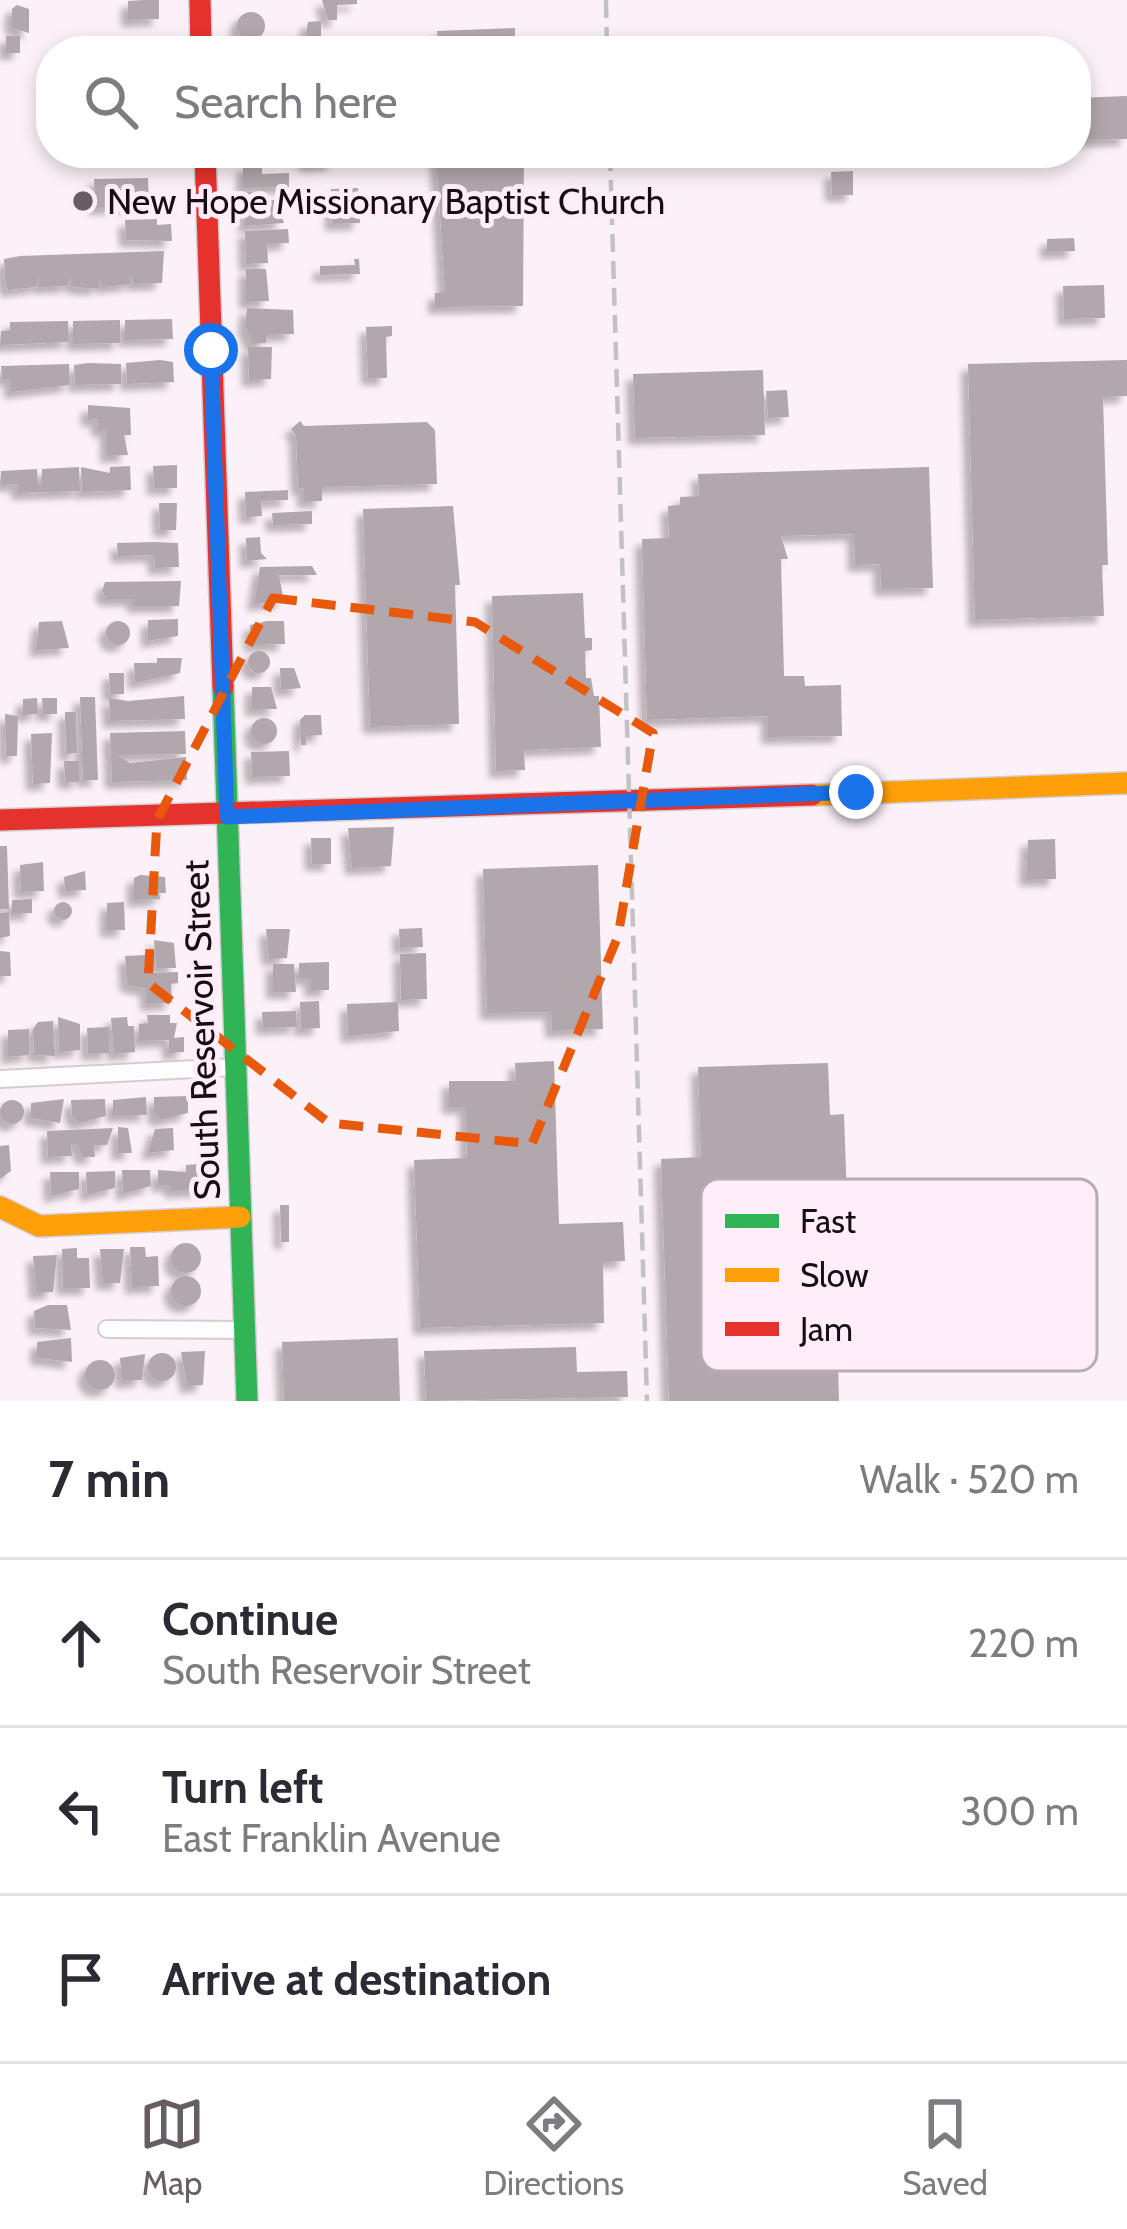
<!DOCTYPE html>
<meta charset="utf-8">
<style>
:root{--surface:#fff;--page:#f7f7f7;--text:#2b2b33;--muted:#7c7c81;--line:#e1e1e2;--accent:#675d64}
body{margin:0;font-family:Cabin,sans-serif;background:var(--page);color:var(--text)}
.stop{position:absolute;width:36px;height:36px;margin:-27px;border:9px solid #1a73e8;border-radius:50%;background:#fff}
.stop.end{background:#1a73e8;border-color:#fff;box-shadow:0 3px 12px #0008}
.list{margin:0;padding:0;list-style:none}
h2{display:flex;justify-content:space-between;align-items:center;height:156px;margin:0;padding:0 48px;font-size:51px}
h2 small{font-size:39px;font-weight:400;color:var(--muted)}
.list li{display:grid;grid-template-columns:78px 1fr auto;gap:36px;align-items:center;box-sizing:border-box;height:168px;padding:0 48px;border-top:3px solid var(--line)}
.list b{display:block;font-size:45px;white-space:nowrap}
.list p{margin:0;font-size:39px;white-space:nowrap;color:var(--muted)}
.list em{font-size:39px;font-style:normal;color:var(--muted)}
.icon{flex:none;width:66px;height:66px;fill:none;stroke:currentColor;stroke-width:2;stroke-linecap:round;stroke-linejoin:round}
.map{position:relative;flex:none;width:1127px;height:1401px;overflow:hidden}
.search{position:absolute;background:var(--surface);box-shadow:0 6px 18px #0003;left:36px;right:36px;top:36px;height:132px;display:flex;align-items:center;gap:30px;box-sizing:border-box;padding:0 42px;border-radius:48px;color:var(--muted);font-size:45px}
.sheet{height:660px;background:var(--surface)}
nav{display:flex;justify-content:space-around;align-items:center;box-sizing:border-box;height:168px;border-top:3px solid var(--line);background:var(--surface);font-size:33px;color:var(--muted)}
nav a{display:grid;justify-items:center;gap:6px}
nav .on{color:var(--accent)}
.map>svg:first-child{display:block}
</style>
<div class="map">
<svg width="1127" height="1401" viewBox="0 0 1127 1401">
<defs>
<filter id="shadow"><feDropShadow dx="-7" dy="7" stdDeviation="3" flood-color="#0004"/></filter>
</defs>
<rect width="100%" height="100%" fill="#fbf1f8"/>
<path fill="#b2a7ac" filter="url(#shadow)" d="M144 0H159V19L128 20V1Z
M322 0H357V4L337 5V20H328Z
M17 5 29 9V33L12 28V9Z
M237 26a14 14 0 1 1 28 0a14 14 0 1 1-28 0Z
M321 21V43L304 44 308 22Z
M515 28V51H438L437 31Z
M6 36H20V53H6Z
M1127 96V139L1076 140V98Z
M300 153H334V164L308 165Z
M436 153H524L523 306 435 307V293L445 292Z
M262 164V174L289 173V187L243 188V165Z
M853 171V195H832L831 172Z
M148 178 149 206 95 208 94 179Z
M358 188 360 223 332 224 331 189Z
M246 192H260V200H276L284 223 245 226Z
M157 219V225L171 224 172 241 126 240 125 220Z
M288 229 289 243 267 244 268 263 246 264 245 231Z
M1074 238 1075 251 1047 252V239Z
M164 251 162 283 134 284 130 276V284L103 287 99 279V288H84L71 286V277L67 286 39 287V278L36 287 8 290 5 280 4 259 20 256Z
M354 259H359L360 274 320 275V266L355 265Z
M246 269H266L269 301 246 302Z
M1104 285 1105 318 1064 319 1063 286Z
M247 308 293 310 294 334 266 335V343L252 344 245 326Z
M172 319 173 339 125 340V320Z
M120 320V343L73 344V321Z
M68 321 69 342 1 345V331L10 330V322Z
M392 326V336L386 337 387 378H368L366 327Z
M248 347H272L271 379 249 380Z
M160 360 173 362 174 382 127 384 126 363Z
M1127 360V396L1103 397 1108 565H1102L1104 616 975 620 968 364Z
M88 363 121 364V384L75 385 74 365Z
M69 364 70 385 11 392V379H2L1 366Z
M763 370 765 435 635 438 633 374Z
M787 390 789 417 768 418 766 391Z
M88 405 130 408 131 435H124L128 455 107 456V430H98V419L88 420Z
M300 421 304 426 427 422 435 430 437 484 322 487V501H304V488H298L296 435 291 429Z
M177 465V488H154L153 466Z
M130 466 131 490 82 492 81 467 110 473V467Z
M79 467 80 491 18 493V484L1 485V471L37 469 38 485H42V469Z
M929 467 933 588 881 589 880 564 855 565 854 534 781 536 788 559H781L784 676H804L805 686 841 685 842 736 768 737V716L647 720 642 539 669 538 668 506 680 505V497L699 496 698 474Z
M288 490V500L261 501 262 516 246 517 245 492Z
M159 503H177L176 530H160Z
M453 506 460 585H455L459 724 370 727 363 509Z
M312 511V524L273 525 272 513Z
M260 537 261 553 267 559 247 561 246 538Z
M155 542 178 543 179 567 155 568 154 555 118 556 117 543Z
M312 566 317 575H279L284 601 254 604 260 567Z
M181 581 179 606H134V599H106L102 591 105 582Z
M583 593 585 638H592V650L585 651 586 678H591L594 696H599L601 747 524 750 525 770 496 771 492 596Z
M178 619V636L148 641V620Z
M106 633a12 12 0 1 1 24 0a12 12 0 1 1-24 0Z
M62 621 69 648 36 650 39 622Z
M267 621H284L285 644 251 645 250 625Z
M248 662a11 11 0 1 1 22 0a11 11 0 1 1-22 0Z
M157 658H182L180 673 135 683 134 663H157Z
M280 668H294L301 688 281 690Z
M109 673H124V694H110Z
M252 687H271L277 709H252Z
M184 696 185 719 110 721 109 698 128 701Z
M80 697H95L98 780H83Z
M37 698 38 714 23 715V699Z
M42 698H57V714H43Z
M65 712H76L77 753 66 754Z
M5 714 18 716 17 756H6Z
M305 715H321L322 735 306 736V745H301L300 720Z
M251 731a13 13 0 1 1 26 0a13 13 0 1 1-26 0Z
M185 731 186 754 118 755 130 763 186 757 187 780 112 782 110 733Z
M52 733 50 783 33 784 31 734Z
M289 751 290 776 252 777 251 752Z
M64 761H79V782H65Z
M394 827 391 866 352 868 348 828Z
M311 838H331V864H312Z
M1055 839 1056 879H1026L1028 840Z
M0 846H7L9 909H0Z
M43 862 44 891 21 892 20 865Z
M598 865 603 1029 552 1031 551 1012 487 1013 483 869Z
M85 871 86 890 65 891 64 877Z
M140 875 165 877 166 893H159L160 899 134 900V878Z
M32 899V913L12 914V900Z
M124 902 125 930H107V903Z
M54 911a9 9 0 1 1 18 0a9 9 0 1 1-18 0Z
M9 912 10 936 0 938V913Z
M422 928 423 947 400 948 399 929Z
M266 929H290L287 958 269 959Z
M154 940 174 943 176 968H156Z
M0 951 10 952 11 976H0Z
M426 953 427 999 401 1000 400 954Z
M145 955 147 973 178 972V983L171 984 172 1003 147 1004V989L127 985 125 956Z
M329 962V990H311V978H299V963Z
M273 964H294L296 992H273Z
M319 1001 320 1028 301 1029 300 1002Z
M398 1002 399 1031 348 1036 347 1004Z
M296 1011 297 1027 263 1028 262 1012Z
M147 1015H170V1023H177L174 1038 184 1037V1052L169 1053V1040L139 1041V1024L148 1023Z
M58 1017 80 1024V1050L59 1052Z
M127 1017 128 1026H134L135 1052 114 1054 111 1018Z
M53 1021 55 1056 34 1055 33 1029 38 1022Z
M109 1027V1053H88L87 1028Z
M29 1029V1055L8 1057V1030Z
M554 1061 559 1224 623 1222 625 1261 603 1262 604 1323 420 1328 414 1160 467 1158 466 1107H449V1081H516L515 1063Z
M828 1063 830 1115 844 1114 849 1256 835 1257 839 1401H669L661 1159 701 1157 698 1067Z
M188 1096V1113L160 1120 154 1114V1097Z
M146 1097 147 1115H113V1100Z
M64 1099 60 1123 31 1118V1103Z
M105 1099 106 1116 79 1123 72 1116 71 1100Z
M0 1112a12 12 0 1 1 24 0a12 12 0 1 1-24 0Z
M118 1127 128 1128 132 1153H118Z
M113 1128 107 1145H94L95 1157H82L77 1144H71L72 1156 48 1157 47 1131Z
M173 1128 174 1150 148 1153 155 1129Z
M9 1145 11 1171 0 1179V1146Z
M200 1164 201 1190 171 1191V1185H158V1170L186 1172V1165Z
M122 1170H150L151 1186 123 1194Z
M115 1171V1188L87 1195 86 1172Z
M50 1172H79V1189L51 1196Z
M280 1205H289V1242H281Z
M171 1258a15 15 0 1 1 30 0a15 15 0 1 1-30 0Z
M130 1247H145L146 1257 158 1256 159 1286 132 1287Z
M77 1248V1258H89L90 1288H63L62 1249Z
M100 1249H124L120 1283H103Z
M57 1255 53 1292 36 1293 33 1256Z
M171 1291a15 15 0 1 1 30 0a15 15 0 1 1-30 0Z
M48 1305H67L71 1330 35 1328 34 1311Z
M71 1338 72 1362 37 1358V1342Z
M398 1338 400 1401H284L282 1342Z
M576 1347 577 1372 627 1371 628 1397 426 1401 424 1351Z
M205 1351 203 1385 187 1386 181 1352Z
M148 1367a14 14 0 1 1 28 0a14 14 0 1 1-28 0Z
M145 1354 142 1380 122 1381 120 1358Z
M85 1375a15 15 0 1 1 30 0a15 15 0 1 1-30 0Z"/>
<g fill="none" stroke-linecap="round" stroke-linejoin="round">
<g stroke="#d5ccd3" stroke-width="20">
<path id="street" d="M0 1079 235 1067
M107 1329 245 1330"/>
</g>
<g stroke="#d5ccd3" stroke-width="24">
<path id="fast" d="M223 687 247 1401"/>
</g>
<g stroke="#d5ccd3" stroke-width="24">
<path id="slow" d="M812 795 1127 783
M0 1207 39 1226 240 1217"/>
</g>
<g stroke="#d5ccd3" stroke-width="24">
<path id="jam" d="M200 0 201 51
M205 153 223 687
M0 820 812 795"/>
</g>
<use href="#street" stroke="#fefdfe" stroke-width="16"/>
<use href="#fast" stroke="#30b455" stroke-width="21"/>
<use href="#slow" stroke="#ff9f0a" stroke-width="21"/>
<use href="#jam" stroke="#e5322d" stroke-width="21"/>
<path stroke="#c4c1c2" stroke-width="4.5" stroke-dasharray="18 9" stroke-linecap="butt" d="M606 0 607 51
M610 153 647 1401"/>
</g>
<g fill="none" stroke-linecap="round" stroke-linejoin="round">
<path stroke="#1a73e8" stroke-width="15" d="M211 350 227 817 856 792"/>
</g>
<path fill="none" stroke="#e8590c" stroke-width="9" stroke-dasharray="24 15" stroke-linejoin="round" d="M273 598 475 622 653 733 618 936 532 1144 329 1123 148 983 157 820Z"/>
<circle fill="#675d64" stroke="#ffedfa" stroke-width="4.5" cx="83" cy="201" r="12"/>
<g text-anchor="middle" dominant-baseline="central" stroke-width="10" stroke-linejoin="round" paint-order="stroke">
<g font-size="36" fill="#170d15" stroke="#ffedfa" text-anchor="start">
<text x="107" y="201">New Hope Missionary Baptist Church</text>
</g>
<g font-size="36" fill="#170d15" stroke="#ffedfa">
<text transform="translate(201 1030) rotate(-92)">South Reservoir Street</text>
</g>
</g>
<rect x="701" y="1179" width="396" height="192" rx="18" fill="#ffedfa" stroke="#b9aab5" stroke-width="3"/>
<rect x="725" y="1214" width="54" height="14" fill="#30b455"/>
<rect x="725" y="1268" width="54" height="14" fill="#ff9f0a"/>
<rect x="725" y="1322" width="54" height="14" fill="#e5322d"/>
<g font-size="33" fill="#170d15">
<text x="800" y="1233">Fast</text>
<text x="800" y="1287">Slow</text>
<text x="800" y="1341">Jam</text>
</g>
</svg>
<div class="stop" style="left:211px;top:350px"></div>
<div class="stop end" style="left:856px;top:792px"></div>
<div class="search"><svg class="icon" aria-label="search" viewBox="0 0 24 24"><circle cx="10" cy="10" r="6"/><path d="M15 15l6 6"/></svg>Search here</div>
</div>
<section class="sheet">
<h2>7 min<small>Walk · 520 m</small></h2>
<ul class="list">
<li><svg class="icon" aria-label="ahead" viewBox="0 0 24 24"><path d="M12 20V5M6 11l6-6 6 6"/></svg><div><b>Continue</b><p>South Reservoir Street</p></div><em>220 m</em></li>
<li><svg class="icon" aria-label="left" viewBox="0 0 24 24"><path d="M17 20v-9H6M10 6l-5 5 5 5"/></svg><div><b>Turn left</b><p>East Franklin Avenue</p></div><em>300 m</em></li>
<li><svg class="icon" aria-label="arrive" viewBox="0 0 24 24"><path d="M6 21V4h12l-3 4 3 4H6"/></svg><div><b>Arrive at destination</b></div></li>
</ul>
</section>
<nav>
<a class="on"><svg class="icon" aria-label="map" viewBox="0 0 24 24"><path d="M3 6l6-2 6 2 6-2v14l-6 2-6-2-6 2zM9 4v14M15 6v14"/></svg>Map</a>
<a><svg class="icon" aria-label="directions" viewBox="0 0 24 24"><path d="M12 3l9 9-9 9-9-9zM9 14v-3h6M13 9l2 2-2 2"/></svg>Directions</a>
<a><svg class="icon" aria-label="saved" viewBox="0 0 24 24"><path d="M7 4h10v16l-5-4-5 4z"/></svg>Saved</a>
</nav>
